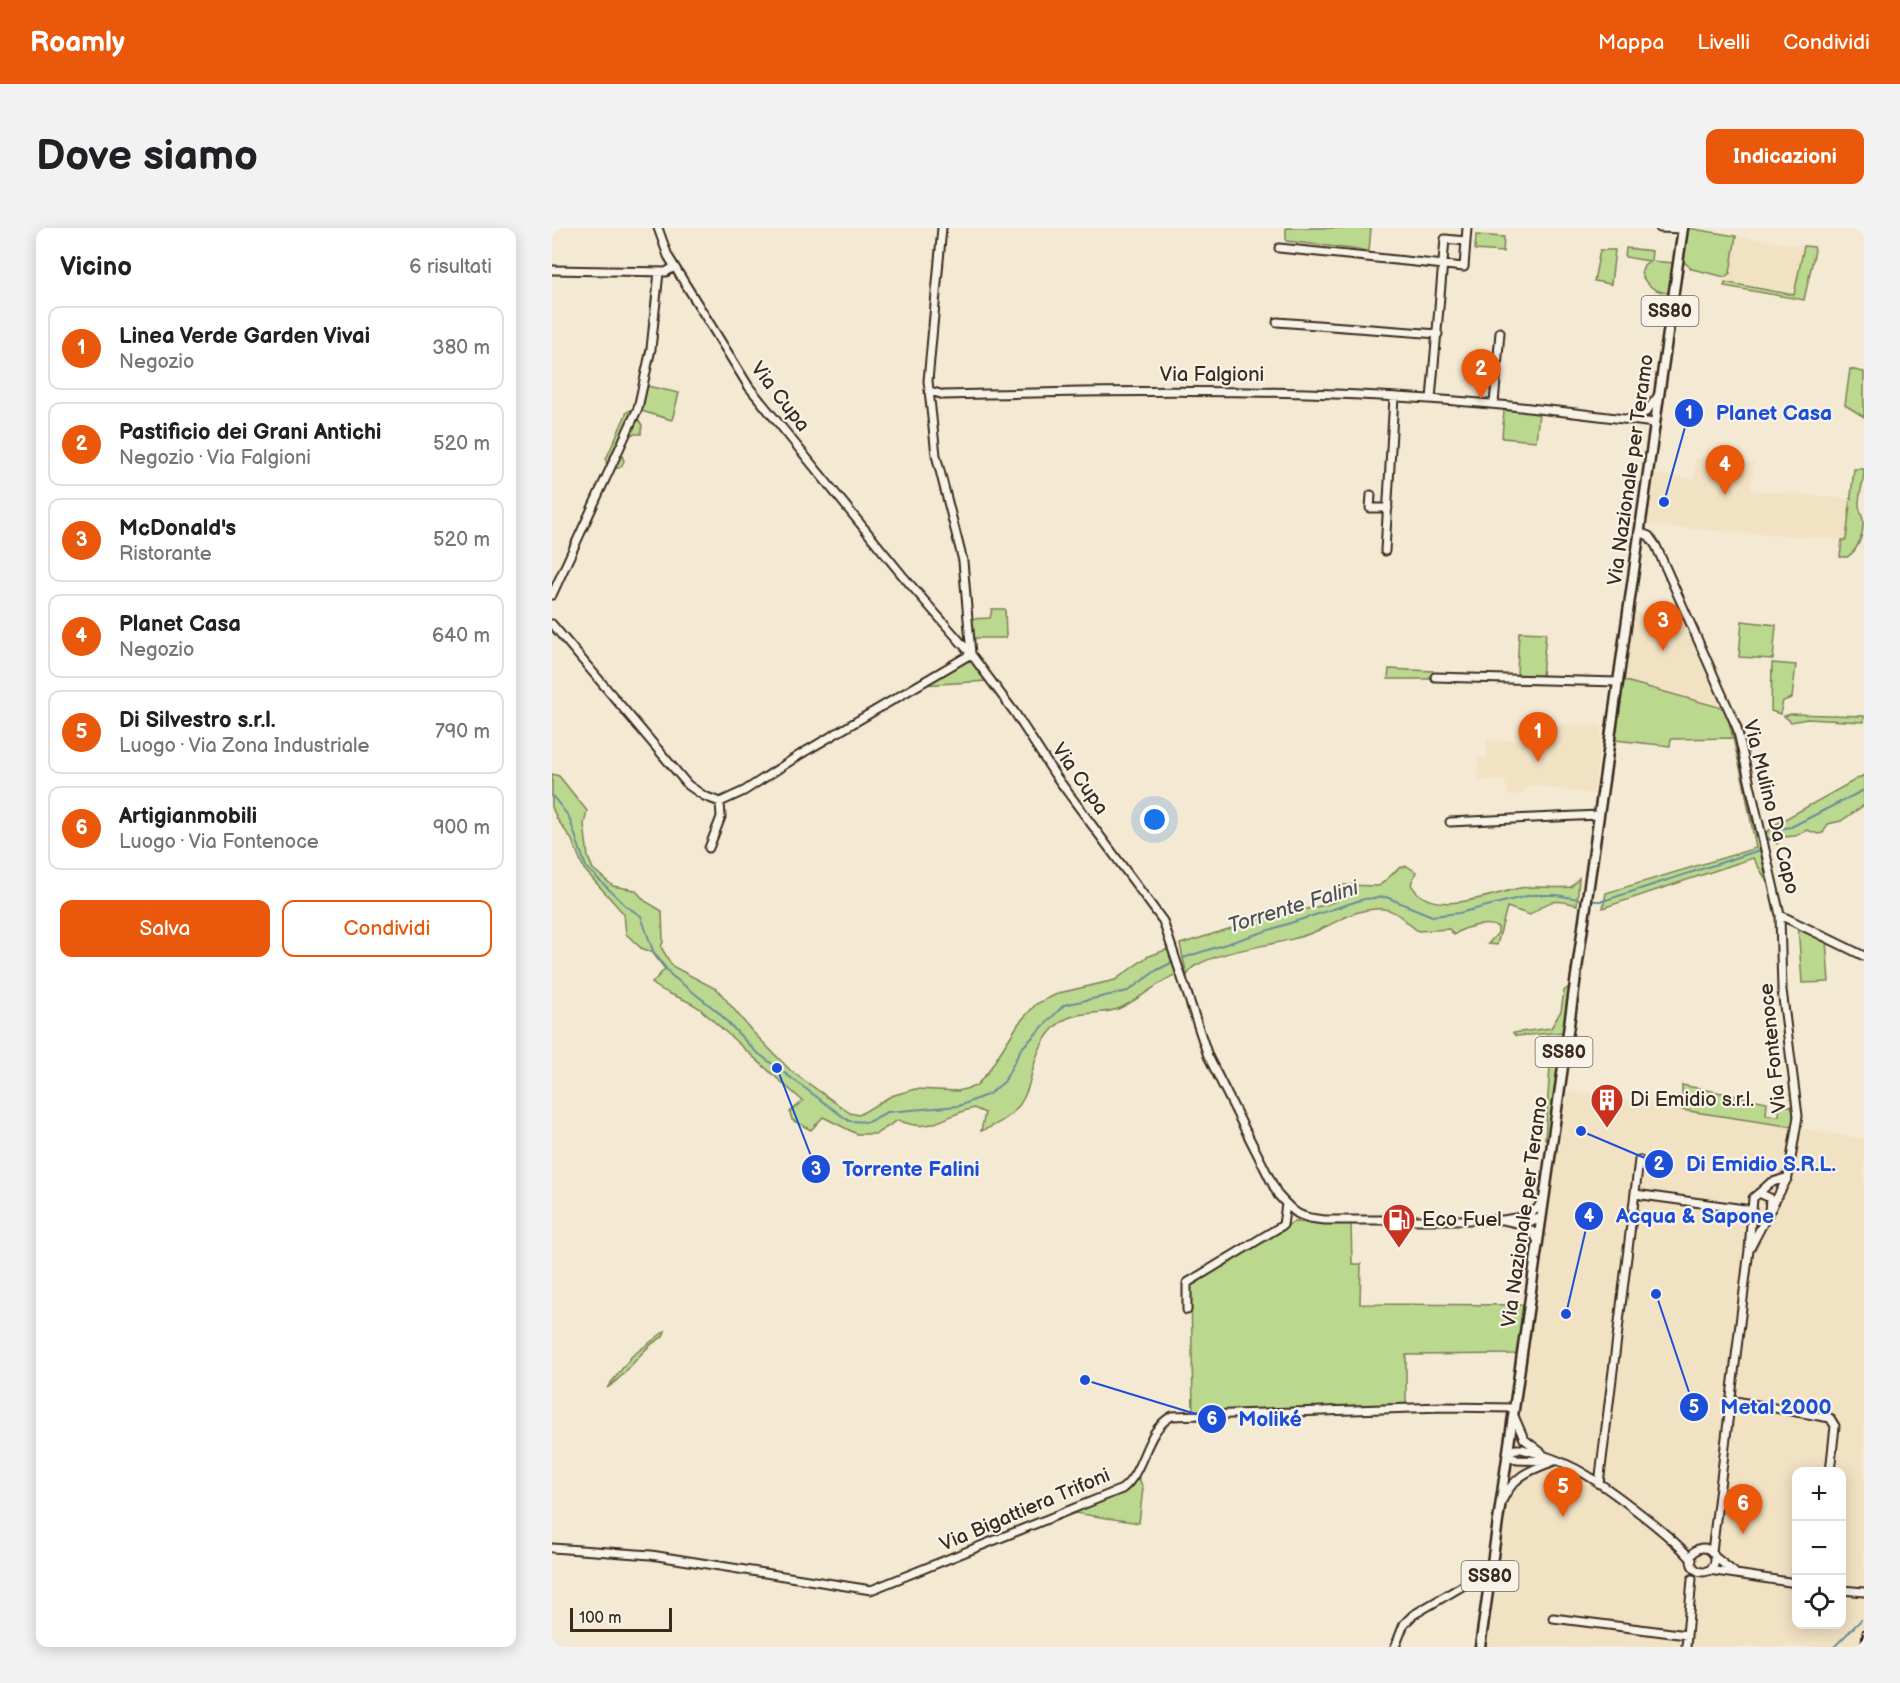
<!DOCTYPE html>
<html lang="it">
<meta charset="utf-8">
<style>
:root{--surface:#fff;--page:#f2f2f2;--text:#202124;--muted:#757577;--line:#e0e0e0;--accent:#ea580c}
body{margin:0;font-family:"Balsamiq Sans",sans-serif;background:var(--page);color:var(--text)}
.controls{position:absolute;right:18px;bottom:18px;display:grid;overflow:hidden;border-radius:12px;box-shadow:0 3px 15px #0003}
.controls button{width:54px;height:54px;display:grid;place-items:center;padding:0;border:0;border-bottom:2px solid var(--line);background:var(--surface);color:var(--text);font:30px sans-serif}
.scale{position:absolute;left:18px;bottom:15px;width:102px;box-sizing:border-box;padding-left:6px;border:3px solid #3b2a1e;border-top:0;font-size:16px;line-height:21px;white-space:nowrap;color:#3b2a1e;-webkit-text-stroke:4px #f7f3e8;paint-order:stroke}
.you{position:absolute;left:603px;top:592px;width:21px;height:21px;margin:-15px;border:4px solid #fff;border-radius:50%;background:#1a73e8;box-shadow:0 0 0 9px #1a73e833}
.badge{display:grid;place-items:center;width:39px;height:39px;border-radius:50%;background:var(--accent);color:#fff;font-size:20px;font-weight:700}
.pin{position:absolute;translate:-50% -50px;filter:drop-shadow(0 2px 3px #0008)}
.pin::after{content:'';position:absolute;top:32px;width:21px;height:18px;background:inherit;clip-path:polygon(0 0,100% 0,50% 100%)}
.list{margin:0;padding:0;list-style:none}
h2{display:flex;justify-content:space-between;align-items:center;height:78px;margin:0;padding:0 24px;font-size:26px}
h2 small{font-size:20px;font-weight:400;color:var(--muted)}
.list li{display:grid;grid-template-columns:39px 1fr auto;gap:18px;align-items:center;box-sizing:border-box;height:84px;margin:0 12px 12px;padding:0 12px;border:2px solid var(--line);border-radius:12px}
.list b{display:block;font-size:22px;white-space:nowrap}
.list p{margin:0;font-size:20px;white-space:nowrap;color:var(--muted)}
.list em{font-size:20px;font-style:normal;color:var(--muted)}
.actions{display:flex;gap:12px;padding:18px 24px}
.actions a{flex:1;padding:14px 0;border:2px solid var(--accent);border-radius:12px;text-align:center;font-size:21px;color:var(--accent)}
.actions .main{background:var(--accent);color:#fff}
.icon{flex:none;width:33px;height:33px;fill:none;stroke:currentColor;stroke-width:2;stroke-linecap:round;stroke-linejoin:round}
.map{position:relative;flex:none;width:1312px;height:1419px;overflow:hidden;border-radius:12px}
header{display:flex;align-items:center;gap:36px;box-sizing:border-box;height:84px;padding:0 30px;background:var(--accent);color:#fff}
header strong{font-size:28px}
nav{display:flex;gap:33px;margin-inline-start:auto;font-size:21px}
.intro{display:flex;align-items:center;justify-content:space-between;box-sizing:border-box;height:144px;padding:0 36px}
h1{margin:0;font-size:42px}
.button{padding:15px 27px;border-radius:12px;background:var(--accent);color:#fff;font-size:21px;font-weight:700}
main{display:flex;gap:36px;padding:0 36px}
aside{flex:1;background:var(--surface);border-radius:12px;box-shadow:0 3px 15px #0003}
.map>svg:first-child{display:block}
</style>
<header>
<strong>Roamly</strong>
<nav><a>Mappa</a><a>Livelli</a><a>Condividi</a></nav>
</header>
<div class="intro"><h1>Dove siamo</h1><a class="button">Indicazioni</a></div>
<main>
<aside>
<h2>Vicino<small>6 risultati</small></h2>
<ul class="list">
<li><span class="badge">1</span><div><b>Linea Verde Garden Vivai</b><p>Negozio</p></div><em>380 m</em></li>
<li><span class="badge">2</span><div><b>Pastificio dei Grani Antichi</b><p>Negozio · Via Falgioni</p></div><em>520 m</em></li>
<li><span class="badge">3</span><div><b>McDonald's</b><p>Ristorante</p></div><em>520 m</em></li>
<li><span class="badge">4</span><div><b>Planet Casa</b><p>Negozio</p></div><em>640 m</em></li>
<li><span class="badge">5</span><div><b>Di Silvestro s.r.l.</b><p>Luogo · Via Zona Industriale</p></div><em>790 m</em></li>
<li><span class="badge">6</span><div><b>Artigianmobili</b><p>Luogo · Via Fontenoce</p></div><em>900 m</em></li>
</ul>
<div class="actions"><a class="main">Salva</a><a>Condividi</a></div>
</aside>
<div class="map">
<svg width="1312" height="1419" viewBox="0 0 1312 1419">
<rect width="100%" height="100%" fill="#f4e9d3"/>
<filter id="ink" filterUnits="userSpaceOnUse"><feTurbulence type="fractalNoise" baseFrequency=".0167" numOctaves="2"/><feDisplacementMap in="SourceGraphic" scale="12" xChannelSelector="R" yChannelSelector="G"/><feConvolveMatrix kernelMatrix="1 2 1 2 8 2 1 2 1" color-interpolation-filters="sRGB"/></filter>
<g filter="url(#ink)">
<path fill="#f2e2c4" fill-rule="evenodd" d="M1184 8 1252 18 1242 68 1172 53 1178 45Z
M1144 230 1202 235 1199 262 1299 271 1294 312 1099 298 1094 290 1100 246 1142 251Z
M1080 385 1132 387 1174 481 1070 452Z
M983 496 1050 497 1042 566 976 557 970 566 956 568 953 553 926 552V530H935V512H982Z
M1011 863 1130 879V882L1312 911V1419H932ZM1244 1244H1290V1396H1244Z"/>
<path fill="#bbd88f" stroke="#7b8156" stroke-width="1.5" d="M734 0H819L817 23 734 13Z
M1135 0 1184 8 1178 45 1173 49 1140 41 1131 33Z
M924 7 952 9 951 24 923 22Z
M1252 18 1262 19 1263 22 1252 72 1172 58 1173 54 1242 67Z
M1074 20 1100 23 1099 33 1122 35 1117 65C1103 64 1094 58 1089 45L1092 37 1097 33 1073 29Z
M1048 22H1063L1059 56 1042 53Z
M1298 141 1312 144V189L1293 177Z
M95 158 127 165 120 192 89 183 86 191 90 197 89 206H78L69 225 72 233 69 239 60 242 55 240 54 231 75 184 81 181 89 183Z
M952 182 987 185 984 213 950 210Z
M1302 241H1312C1312 253 1308 262 1307 274 1306 280 1310 286 1311 292 1312 305 1306 323 1295 329H1288L1290 312H1294Z
M440 381H453L454 410H420L418 391 438 390Z
M1190 393 1224 397 1221 431 1187 429Z
M967 404 994 405 990 448H967L965 445Z
M417 429 435 453 370 457Z
M1220 435 1244 437 1240 470 1231 473 1228 486 1219 483Z
M837 441 881 443V451H836Z
M1070 452 1174 481 1215 653 1201 630 1051 680 1054 665 1204 620 1183 510 1119 511 1118 518 1063 512Z
M1239 486 1312 488V494L1255 491 1239 494 1232 488Z
M0 546 7 548 35 583 32 596 36 629 41 641 61 658 83 662 93 673 110 683 111 714 109 719 120 738 166 762 199 802 239 843 298 885 307 887 339 868 363 861 406 863 424 858 436 844 467 795 484 776 507 765 563 752 595 729 616 721 625 746C604 755 585 774 566 781 541 789 520 779 499 803 467 841 494 879 429 903L433 885 422 880C391 887 380 907 346 892L324 906H305L271 889 259 902 240 892 238 884 251 873C216 843 182 811 148 781 134 769 114 768 100 755L113 741 100 724 89 720 74 706 72 686 32 641 20 612 5 591 0 579Z
M1312 547V577L1289 593 1276 596 1271 605 1266 606 1255 602 1243 608 1230 609 1225 616 1212 607 1224 596Z
M855 638 864 644 859 656C877 692 938 666 968 660 985 657 1002 661 1019 659L1027 650 1025 677C1001 670 996 673 978 687L955 679 945 717 936 716 946 705V699C934 693 911 699 902 707L897 701 866 703C854 695 847 683 832 681 806 679 789 692 767 702 729 719 679 718 643 738 639 740 637 744 635 748L628 716C656 708 684 698 713 690 730 685 778 679 789 670L791 657 827 658 847 640Z
M1246 697 1274 712 1277 754 1250 755Z
M1018 758 1012 804 964 808 961 805 999 800 1009 783 1012 763Z
M1003 810H1011L996 911H993L998 839 1004 818Z
M1130 857 1215 874 1214 887 1227 888 1228 876 1241 879V899L1130 882Z
M741 994 799 996 800 1036H809L808 1076 973 1077 965 1126 854 1127V1178L641 1183 639 1058Z
M113 1103 111 1109C89 1119 76 1147 55 1160L80 1128Z
M587 1250 591 1260 587 1295 522 1285 566 1266Z"/>
<g fill="none" stroke-linecap="round" stroke-linejoin="round">
<path stroke="#6c8d9b" stroke-width="2" d="M0 567 17 589 34 639 74 678 89 688 101 723 119 747 165 783 203 823 297 893 316 894 335 884 407 878 437 866 452 854 469 821 512 777 576 763 605 742 621 734
M1215 614 1227 601 1239 599 1312 562
M1038 673H1051L1208 622
M631 730 812 671 834 669 880 688 907 685 979 667H1004L1032 672
M1282 1419 1309 1392"/>
<g stroke="#3b2a1e" stroke-width="11">
<path id="minor" d="M106 0 116 28 197 159 350 347 419 426 463 485 503 547 611 693 656 828 726 967C743 986 747 990 773 992H951L976 988 989 992
M1108 0 1130 1
M727 20 912 39 915 0
M0 42 114 44 122 39
M725 94 886 106
M378 163 392 167C554 163 715 160 877 171 952 176 1027 185 1102 195
M879 171 893 11 914 13
M942 176 948 104
M1083 190 1094 184 1106 168
M819 267 818 280H836
M1087 304 1097 308 1104 318 1185 500 1228 687 1230 762 1246 888 1236 949
M833 323 842 169
M0 367 86 180 99 121 107 44
M0 396 136 557 152 568 168 574 192 563 249 526 419 426 411 333 384 227 376 153 390 0
M883 449 1066 454
M898 594 1047 587
M157 620 169 589 168 574
M1228 687 1312 728
M1207 965 1218 955 1236 949 1219 981
M1083 966 1200 982
M973 986 985 981 991 971
M951 992 965 995 989 992
M968 996 981 1004 986 1014
M635 1082V1055L731 997 734 976
M1178 1172 1278 1190 1283 1198 1278 1244
M962 1188 972 1211 990 1225
M1003 1233 965 1232 955 1226 963 1221H970C985 1225 1004 1231 1018 1238 1047 1251 1120 1308 1140 1332
M1047 1256 1087 932
M950 1273C962 1248 976 1243 1000 1234
M0 1320 99 1327 319 1362 570 1261C594 1242 592 1203 620 1188L891 1179 962 1180
M1139 1332a12 12 0 1 1 24 0a12 12 0 1 1-24 0Z
M1160 1324 1197 1022 1201 970 1207 965 1218 970 1217 984 1197 1022
M1163 1329 1182 1344
M1157 1342 1244 1355
M1290 1362 1312 1364
M1001 1390 1135 1407
M843 1419 852 1396 861 1387 926 1349 938 1350
M1134 1419 1140 1351"/>
</g>
<g stroke="#3b2a1e" stroke-width="13">
<path id="major" d="M928 1419 1131 0"/>
</g>
<use href="#minor" stroke="#f7f3e8" stroke-width="7"/>
<use href="#major" stroke="#f7f3e8" stroke-width="8"/>
<g stroke="#3b2a1e" stroke-width="4.5">
<path id="rail" d="M1310 1419 1312 1403"/>
</g>
<use href="#rail" stroke="#f7f3e8" stroke-width="2" stroke-dasharray="7" stroke-linecap="butt"/>
</g>
</g>
<defs>
<g id="building-pin" transform="scale(1.725)"><path d="M0 17L-7.5 6A9.5 9.5 0 1 1 7.5 6Z" fill="#c8321e" stroke="#f7f3e8"/><path d="M-4-6H4V6H1V3H-1V6H-4ZM-2.5-4.3h1.7v1.8h-1.7ZM.8-4.3h1.7v1.8H.8ZM-2.5-1h1.7V.8h-1.7ZM.8-1h1.7V.8H.8Z" fill="#fff"/></g>
<g id="fuel-pin" transform="scale(1.725)"><path d="M0 17L-7.5 6A9.5 9.5 0 1 1 7.5 6Z" fill="#c8321e" stroke="#f7f3e8"/><path d="M-5.5-6h7V0h2V4h1.3V-2.5L3-4.5l.8-.8L6-3V5H2.5V1h-1V6h-7ZM-4.2-4.7v3.2H.2V-4.7Z" fill="#fff"/></g>
</defs>
<g fill-rule="evenodd">
<use href="#building-pin" x="1055" y="872"/>
<use href="#fuel-pin" x="847" y="992"/>
</g>
<g text-anchor="middle" dominant-baseline="central" stroke-width="4.5" stroke-linejoin="round" paint-order="stroke">
<g fill="#f7f3e8" stroke="#73665b" stroke-width="1.5">
<rect x="1089.5" y="68" width="57" height="30" rx="4.5"/>
<rect x="983.5" y="809" width="57" height="30" rx="4.5"/>
<rect x="909.5" y="1333" width="57" height="30" rx="4.5"/>
</g>
<g font-size="18" font-weight="bold" fill="#3b2a1e">
<text x="1118" y="83">SS80</text>
<text x="1012" y="824">SS80</text>
<text x="938" y="1348">SS80</text>
</g>
<g font-size="20" fill="#3b2a1e" stroke="#f7f3e8">
<text x="660" y="147">Via Falgioni</text>
<text transform="translate(228 169) rotate(52)">Via Cupa</text>
<text transform="translate(1079 242) rotate(-82)">Via Nazionale per Teramo</text>
<text transform="translate(528 551) rotate(55)">Via Cupa</text>
<text transform="translate(1219 579) rotate(76)">Via Mulino Da Capo</text>
<text transform="translate(1221 820) rotate(-96)">Via Fontenoce</text>
<text transform="translate(973 984) rotate(-82)">Via Nazionale per Teramo</text>
<text transform="translate(473 1282) rotate(-23)">Via Bigattiera Trifoni</text>
</g>
<g font-size="20" fill="#3b2a1e" stroke="#f7f3e8" text-anchor="start">
<text x="1078" y="872">Di Emidio s.r.l.</text>
<text x="870" y="992">Eco Fuel</text>
</g>
<g font-size="21" font-style="italic" fill="#505352" stroke="#f7f3e8">
<text transform="translate(741 679) rotate(-17)">Torrente Falini</text>
</g>
</g>
<path fill="none" stroke="#1d4ed8" stroke-width="2" d="M1112 274L1137 185M1029 903L1107 936M225 840L264 941M1014 1086L1037 988M1104 1066L1142 1179M533 1152L660 1191"/>
<g fill="#1d4ed8" stroke="#f7f3e8" stroke-width="2">
<circle cx="1112" cy="274" r="6"/>
<circle cx="1029" cy="903" r="6"/>
<circle cx="225" cy="840" r="6"/>
<circle cx="1014" cy="1086" r="6"/>
<circle cx="1104" cy="1066" r="6"/>
<circle cx="533" cy="1152" r="6"/>
<circle cx="1137" cy="185" r="15"/>
<circle cx="1107" cy="936" r="15"/>
<circle cx="264" cy="941" r="15"/>
<circle cx="1037" cy="988" r="15"/>
<circle cx="1142" cy="1179" r="15"/>
<circle cx="660" cy="1191" r="15"/>
</g>
<g font-size="18" text-anchor="middle" font-weight="bold" fill="#fff">
<text x="1137" y="191">1</text>
<text x="1107" y="942">2</text>
<text x="264" y="947">3</text>
<text x="1037" y="994">4</text>
<text x="1142" y="1185">5</text>
<text x="660" y="1197">6</text>
</g>
<g font-size="21" text-anchor="middle" font-weight="bold" fill="#1d4ed8" stroke="#f7f3e8" stroke-width="4.5" stroke-linejoin="round" paint-order="stroke">
<text x="1222" y="192">Planet Casa</text>
<text x="1209" y="943">Di Emidio S.R.L.</text>
<text x="359" y="948">Torrente Falini</text>
<text x="1143" y="995">Acqua &amp; Sapone</text>
<text x="1224" y="1186">Metal 2000</text>
<text x="718" y="1198">Moliké</text>
</g>
</svg>
<div class="controls">
<button>+</button>
<button>−</button>
<button><svg class="icon" aria-label="locate" viewBox="0 0 24 24"><circle cx="12" cy="12" r="6"/><path d="M12 2v4M12 18v4M2 12h4M18 12h4"/></svg></button>
</div>
<div class="scale">100 m</div>
<div class="you"></div>
<div class="pin badge" style="left:986px;top:534px">1</div>
<div class="pin badge" style="left:929px;top:171px">2</div>
<div class="pin badge" style="left:1111px;top:423px">3</div>
<div class="pin badge" style="left:1173px;top:267px">4</div>
<div class="pin badge" style="left:1011px;top:1289px">5</div>
<div class="pin badge" style="left:1191px;top:1306px">6</div>
</div>
</main>
